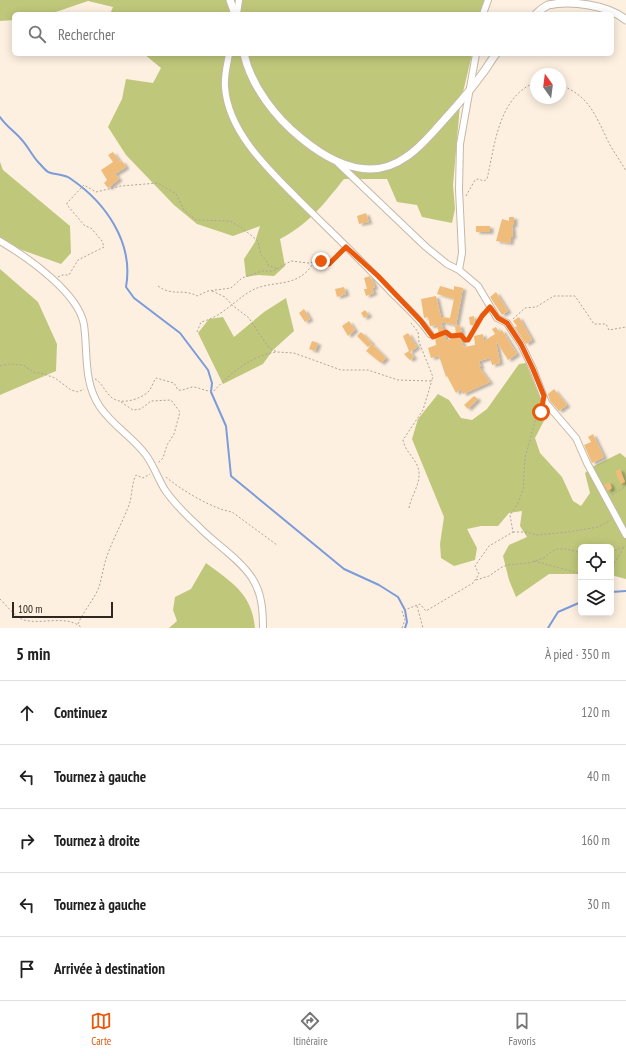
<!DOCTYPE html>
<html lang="fr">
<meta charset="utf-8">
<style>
:root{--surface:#fff;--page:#f2f2f2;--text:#222;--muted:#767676;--line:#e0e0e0;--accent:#ea580c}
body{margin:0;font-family:"PT Sans Narrow",sans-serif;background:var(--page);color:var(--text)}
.controls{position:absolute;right:12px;bottom:12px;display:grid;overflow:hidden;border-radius:6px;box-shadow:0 2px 10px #0003}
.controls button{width:36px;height:36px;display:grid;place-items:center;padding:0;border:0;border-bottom:1px solid var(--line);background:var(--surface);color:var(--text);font:20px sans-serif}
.compass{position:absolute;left:530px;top:68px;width:36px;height:36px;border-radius:50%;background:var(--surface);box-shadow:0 2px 10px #0003;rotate:346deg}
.scale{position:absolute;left:12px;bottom:10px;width:101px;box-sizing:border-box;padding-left:4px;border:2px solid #2e2820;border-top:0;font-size:11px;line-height:14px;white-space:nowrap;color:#2e2820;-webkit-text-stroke:3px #fdf0e1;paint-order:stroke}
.stop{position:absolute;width:12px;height:12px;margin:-9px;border:3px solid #ea580c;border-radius:50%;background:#fff}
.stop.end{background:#ea580c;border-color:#fff;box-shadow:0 1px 4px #0008}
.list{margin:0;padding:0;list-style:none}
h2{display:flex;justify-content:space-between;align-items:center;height:52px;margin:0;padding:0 16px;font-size:17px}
h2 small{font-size:13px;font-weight:400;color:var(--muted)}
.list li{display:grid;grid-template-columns:26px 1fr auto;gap:12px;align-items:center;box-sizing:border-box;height:64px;padding:0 16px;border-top:1px solid var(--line)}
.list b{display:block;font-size:15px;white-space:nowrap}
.list em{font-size:13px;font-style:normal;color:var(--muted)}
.icon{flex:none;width:22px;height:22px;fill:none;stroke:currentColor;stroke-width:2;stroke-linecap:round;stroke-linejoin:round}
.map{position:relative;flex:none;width:626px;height:628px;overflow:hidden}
.search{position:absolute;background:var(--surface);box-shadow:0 2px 10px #0003;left:12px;right:12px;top:12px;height:44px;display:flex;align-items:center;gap:10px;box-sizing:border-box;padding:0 14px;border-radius:6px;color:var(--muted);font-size:15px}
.sheet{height:372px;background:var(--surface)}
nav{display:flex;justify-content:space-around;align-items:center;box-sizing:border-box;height:56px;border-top:1px solid var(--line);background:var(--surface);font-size:11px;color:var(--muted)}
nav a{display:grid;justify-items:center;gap:2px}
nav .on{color:var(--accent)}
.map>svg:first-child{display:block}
</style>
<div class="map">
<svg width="626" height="628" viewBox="0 0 626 628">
<defs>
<filter id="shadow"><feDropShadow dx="3.5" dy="2" stdDeviation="1" flood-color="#0004"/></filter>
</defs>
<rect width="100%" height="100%" fill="#fdf0e1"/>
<path fill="#bfc77b" d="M0 0H486L481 14H110L113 7 88 1 50 14H14V20L0 21Z
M144 54H472L460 105 453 185 455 209 452 223 422 217 417 205 397 202 387 179H344C323 205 310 223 280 239L285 266 274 276 258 275 246 277 244 259 255 242 260 226 233 236 197 224 174 205 126 155 108 127 122 99 126 79 153 83 161 68Z
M0 162 3 170 70 226 71 253 61 264 22 250 0 238Z
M0 269 38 302 57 344 56 371 0 395Z
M286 298 294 331 273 350 263 364 223 384 198 333 209 319 223 317 234 337 264 312Z
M526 363 547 415 535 438 540 453 562 477 573 501 581 506 590 493 585 473 594 466 620 453 626 458V579L611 575V547H581V574H549L516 597 509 580 503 556 509 545 527 537 520 526 522 511 509 513 498 526H481L467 529 477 548 475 560 454 566 441 558 440 544 444 517 412 439 418 419 438 394 449 400 461 418 472 420 487 409 519 364Z
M206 563C231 582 252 593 255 628H169L177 621 173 610 175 597 191 589Z"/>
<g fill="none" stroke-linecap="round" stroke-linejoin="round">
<path stroke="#7b9bda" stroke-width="2" d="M0 117C6 126 14 131 21 139 28 146 32 156 39 163 42 166 45 170 48 172 55 175 65 174 71 179 106 203 134 243 126 287L134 298 180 333 208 370 212 383 211 392 226 426 231 476 344 569 379 585 398 597 405 610 407 622 405 628
M611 592 626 591
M548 628 558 612 581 602"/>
</g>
<path fill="#efbc7c" filter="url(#shadow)" d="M113 152 120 162 122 161 126 167 115 174 119 179 108 188 104 183 107 180 101 170 113 162 108 155Z
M366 213 369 222 359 224 357 216Z
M509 217H514V225H512L513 237H511L510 243 496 241 502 219 509 221Z
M476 226H490V232H476Z
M370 276 375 287 372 288 374 293 366 296 364 289H367L364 278Z
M440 286 454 290V286L463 288 456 325 441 322 446 339 447 341 459 335 464 347 475 345 474 336 483 334 484 341 495 334 492 329 496 327 499 332 502 330 517 354 508 360 496 341 500 363 492 365 490 358 479 361 481 367H479L490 382 463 394 461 389 456 393 447 376 446 377 439 356 431 358 428 348 436 345 435 336 439 335 437 325 430 326 428 317 424 318 421 299 436 296 441 317 450 318 454 299 437 294Z
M344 287 346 294 337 297 335 289Z
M496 292 508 311 502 315 490 297Z
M304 309 310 319 305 322 299 313Z
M365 310 369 315 364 318 361 313Z
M474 316 475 325H470L469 317Z
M519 317 532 340 526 344 515 327 517 326 513 321Z
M349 321 355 330 348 336 342 326Z
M460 325 462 334 456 335 455 326Z
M361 332 372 343 368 347 357 336Z
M408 333 417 347 410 352 414 357 410 360 404 354 409 351 403 336Z
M312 341 318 343 315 351 309 349Z
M372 344 386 358 381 363 366 351Z
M554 389 567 405 559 411 550 401 548 394Z
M474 396 478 399 468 409 464 405Z
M593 434 604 457 592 463 584 445 591 442 588 437Z
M620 469 625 482 620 484 615 471Z
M609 482 612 488 608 491 604 485Z"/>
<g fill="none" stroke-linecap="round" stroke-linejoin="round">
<g stroke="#c7b8a6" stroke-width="8">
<path id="minor" d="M237 14 239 0
M483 14 488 0
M229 54C227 65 224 76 225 87 228 131 267 168 296 197 329 230 362 261 393 294 406 307 420 319 430 334
M338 163 426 247 447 264 459 270 478 286 497 318 507 323 521 344 533 369 546 403 576 438 587 463 626 535
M0 241C27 257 79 293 84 325 88 353 83 382 100 407 113 426 133 437 146 455 154 466 158 479 165 490 174 503 186 515 198 526 214 543 240 559 252 578 262 593 263 611 263 628
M459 270 462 253 459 189 460 144 476 54"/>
</g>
<g stroke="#c7b8a6" stroke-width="9">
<path id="tertiary" d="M230 0 235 14
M536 14C539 11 544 7 548 5 571 0 608 5 626 20
M244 54C251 86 276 118 301 138 330 162 370 183 406 157 417 150 426 140 435 130 451 112 468 94 482 74 487 68 491 60 496 54"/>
</g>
<path stroke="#aea497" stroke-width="1" stroke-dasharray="2 2" stroke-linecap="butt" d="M560 85C588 95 595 114 607 139 612 150 620 160 626 171
M466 196 475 180 478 179 484 181 487 179C495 145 498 97 536 82
M58 277 62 275H69L78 260 104 247 102 241 91 228 85 226 67 205V203L84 185 96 192 121 186 158 183 176 194 184 210 196 220 230 221 242 228 258 241 261 255 267 261 268 265 277 269
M158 286C173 297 183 288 197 296L208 291 231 288 242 278 262 271H273L291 261 308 263 321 261 329 264 342 252
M212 291 225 297 232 305 249 318 269 348 277 352 294 353 341 370H368L398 380 431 381 433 377 419 342 418 332 411 323
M513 319 525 308 536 307 554 296H575L594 324H606L609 330 626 327
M197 332 201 322C221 317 232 303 249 292 271 278 297 291 314 262
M437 335 446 332 451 336 461 335 465 340H468L486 312
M0 366 8 364 23 365 35 373H41L55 378 71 390 78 392 84 389
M95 379C102 383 104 390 110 396 119 406 139 400 148 392 152 388 153 382 156 378L174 383 178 390C184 391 188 387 194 387 201 388 206 392 214 391 230 373 251 356 276 352
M121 402 133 410 141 409 151 401 171 400 180 412 174 434 167 445 163 458 158 463
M166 477C181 490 213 509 232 512L277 545
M612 495 626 486
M409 508C411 497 419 486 419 475 420 461 405 453 403 440L423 410 432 380
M513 532H527L537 535 568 532 598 527 611 520
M611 552 626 546
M534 561 581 574
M476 580 489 576 502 567 508 565 529 563 544 558 551 552 556 549H567L581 553
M611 583 614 564 624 547
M0 599C6 605 15 617 24 620 42 625 67 614 82 628
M417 606 423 628
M78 624C84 610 94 600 99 587 102 578 103 568 106 559 112 540 123 522 130 502 132 494 132 482 136 475L143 478 150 474
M402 628 405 620 402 611 420 604 426 611 473 583 479 574 475 566 489 546 513 532 510 515 517 505 523 490 525 458 536 418 542 409"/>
<use href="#minor" stroke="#fff" stroke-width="6"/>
<use href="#tertiary" stroke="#fff" stroke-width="7"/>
</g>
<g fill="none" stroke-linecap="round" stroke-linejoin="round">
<path stroke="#ea580c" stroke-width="5" d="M321 261 329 264 346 247 378 276 421 321 433 337 446 332 451 336 461 335 465 340H468L482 316 490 307 498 318 507 323 521 344 533 369 544 396 541 412"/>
</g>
</svg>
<div class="controls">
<button><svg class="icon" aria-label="locate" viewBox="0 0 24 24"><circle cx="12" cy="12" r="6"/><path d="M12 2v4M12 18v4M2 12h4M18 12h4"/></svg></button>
<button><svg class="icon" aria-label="layers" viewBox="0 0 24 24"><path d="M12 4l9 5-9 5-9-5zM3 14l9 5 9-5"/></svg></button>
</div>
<svg class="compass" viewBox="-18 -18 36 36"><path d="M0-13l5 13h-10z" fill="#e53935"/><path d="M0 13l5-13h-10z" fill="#767676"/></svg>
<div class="scale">100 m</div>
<div class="stop" style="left:541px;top:412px"></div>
<div class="stop end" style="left:321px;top:261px"></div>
<div class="search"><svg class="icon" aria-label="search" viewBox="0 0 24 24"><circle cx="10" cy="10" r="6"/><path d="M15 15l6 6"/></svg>Rechercher</div>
</div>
<section class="sheet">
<h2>5 min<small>À pied · 350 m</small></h2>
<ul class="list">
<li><svg class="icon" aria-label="ahead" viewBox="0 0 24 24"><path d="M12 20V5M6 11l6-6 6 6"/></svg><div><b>Continuez</b></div><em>120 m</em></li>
<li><svg class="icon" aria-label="left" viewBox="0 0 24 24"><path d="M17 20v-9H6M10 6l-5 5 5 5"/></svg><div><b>Tournez à gauche</b></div><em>40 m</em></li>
<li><svg class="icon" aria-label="right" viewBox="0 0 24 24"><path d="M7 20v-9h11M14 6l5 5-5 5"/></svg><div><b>Tournez à droite</b></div><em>160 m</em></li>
<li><svg class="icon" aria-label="left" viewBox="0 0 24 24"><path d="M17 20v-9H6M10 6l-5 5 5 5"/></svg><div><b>Tournez à gauche</b></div><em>30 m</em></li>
<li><svg class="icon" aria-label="arrive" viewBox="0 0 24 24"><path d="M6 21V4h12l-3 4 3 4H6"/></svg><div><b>Arrivée à destination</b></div></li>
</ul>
</section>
<nav>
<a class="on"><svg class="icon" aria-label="map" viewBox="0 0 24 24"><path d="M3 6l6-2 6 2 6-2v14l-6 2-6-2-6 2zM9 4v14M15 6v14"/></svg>Carte</a>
<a><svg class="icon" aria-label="directions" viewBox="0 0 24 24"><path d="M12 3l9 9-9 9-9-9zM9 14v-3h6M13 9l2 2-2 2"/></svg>Itinéraire</a>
<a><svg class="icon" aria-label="saved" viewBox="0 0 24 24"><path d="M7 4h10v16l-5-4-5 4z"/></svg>Favoris</a>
</nav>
